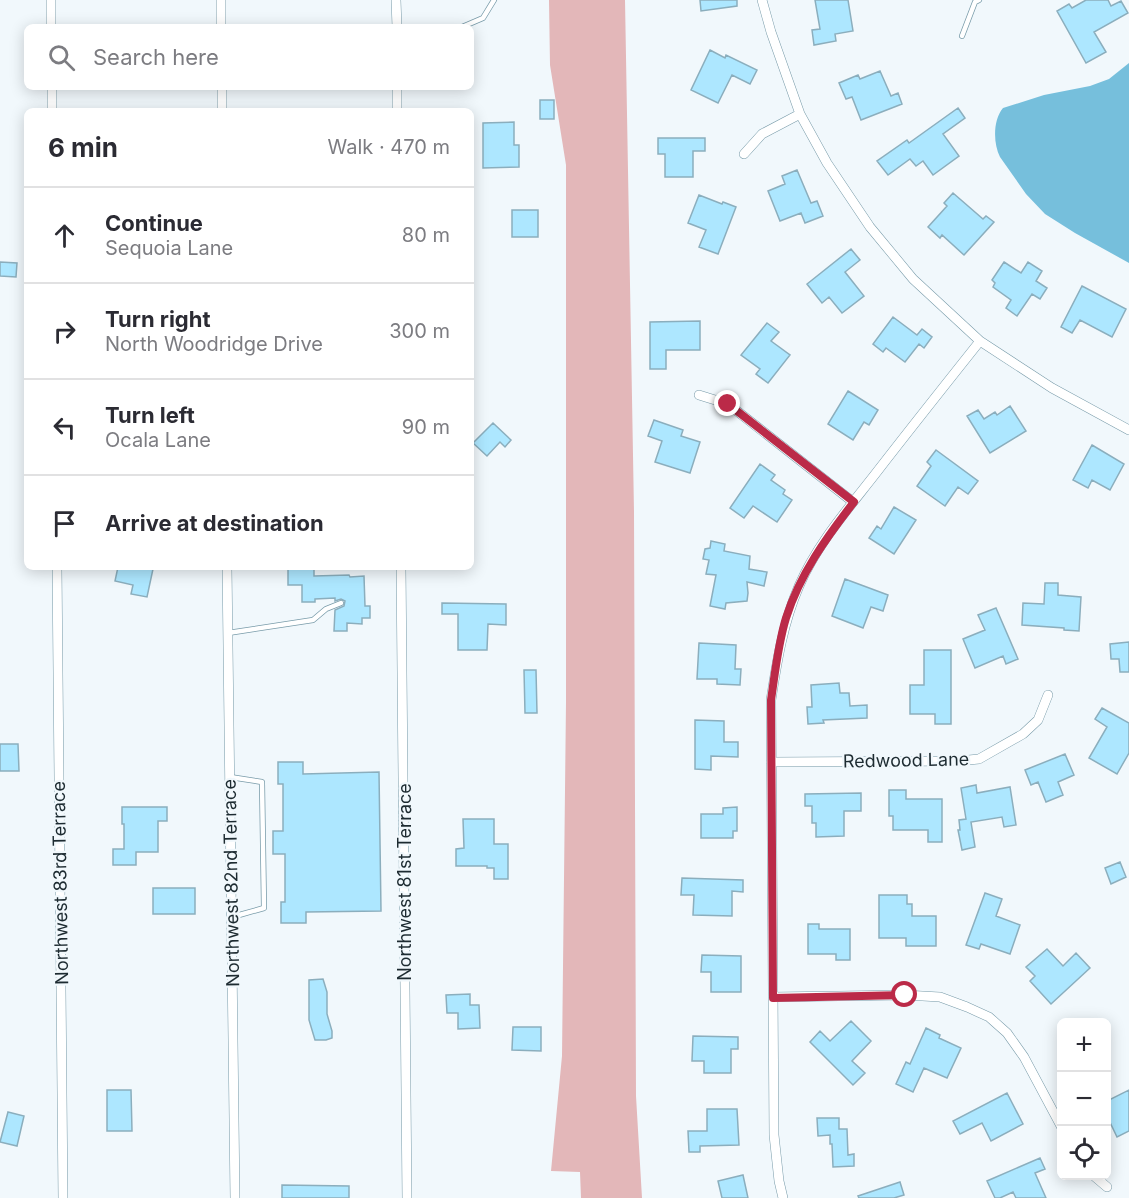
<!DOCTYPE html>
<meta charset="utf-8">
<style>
:root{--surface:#fff;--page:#f7f7f7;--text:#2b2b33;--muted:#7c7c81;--line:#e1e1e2}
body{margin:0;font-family:Inter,sans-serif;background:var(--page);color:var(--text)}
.controls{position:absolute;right:18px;bottom:18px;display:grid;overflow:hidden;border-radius:9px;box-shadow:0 3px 15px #0003}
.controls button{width:54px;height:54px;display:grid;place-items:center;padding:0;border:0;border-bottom:2px solid var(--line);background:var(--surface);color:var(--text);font:30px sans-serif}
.stop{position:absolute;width:18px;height:18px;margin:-14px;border:4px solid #bb2a48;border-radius:50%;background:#fff}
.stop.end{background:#bb2a48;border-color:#fff;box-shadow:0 2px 6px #0008}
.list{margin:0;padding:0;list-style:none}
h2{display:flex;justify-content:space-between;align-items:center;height:78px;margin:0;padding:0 24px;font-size:26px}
h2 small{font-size:20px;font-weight:400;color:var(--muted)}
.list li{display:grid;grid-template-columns:39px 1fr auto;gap:18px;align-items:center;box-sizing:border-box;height:96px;padding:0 24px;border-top:2px solid var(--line)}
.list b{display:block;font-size:22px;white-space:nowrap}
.list p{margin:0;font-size:20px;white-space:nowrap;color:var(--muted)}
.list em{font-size:20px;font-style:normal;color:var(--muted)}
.icon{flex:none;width:33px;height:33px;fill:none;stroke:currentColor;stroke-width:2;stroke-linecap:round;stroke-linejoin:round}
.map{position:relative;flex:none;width:1129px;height:1198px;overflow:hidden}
.search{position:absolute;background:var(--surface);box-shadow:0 3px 15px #0003;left:24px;top:24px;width:450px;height:66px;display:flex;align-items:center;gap:15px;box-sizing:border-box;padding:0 21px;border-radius:9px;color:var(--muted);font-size:22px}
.panel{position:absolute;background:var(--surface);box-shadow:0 3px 15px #0003;left:24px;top:108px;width:450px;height:462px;border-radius:9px}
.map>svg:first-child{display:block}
</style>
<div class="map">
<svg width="1129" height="1198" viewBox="0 0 1129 1198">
<rect width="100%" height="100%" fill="#f1f8fc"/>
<path fill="#e3b7b9" d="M549 0H625L634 512 636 1096 642 1198H581L580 1172 551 1171 562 1056 566 702V165L550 65Z"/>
<path fill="#76bfdc" d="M1129 63V263L1075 233 1045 214 1026 194 1000 157C993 143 993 120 1003 108L1044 95 1090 86 1109 79Z"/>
<path fill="#ade7ff" stroke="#8baebd" stroke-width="1.5" d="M700 0H737V6L701 11Z
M815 0H848L853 31 835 34 836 41 814 45 812 30 820 29Z
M1086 0H1108L1111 6 1121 1 1128 13 1094 32 1106 52 1086 63 1057 11 1069 4 1072 8Z
M710 50 725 58 726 55 757 70 750 84 732 75 718 103 691 90Z
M880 71 891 96 898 93 902 104 861 120 852 97 846 99 839 83 858 75 860 79Z
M540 100H554V119H540Z
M958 108 965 118 943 134 959 156 933 175 923 161 916 166 910 159 888 175 877 161 907 140 909 143Z
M514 122V145H519V167L483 168V123Z
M658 138H705V151H693V177H665V154H658Z
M797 170 811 203 817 201 823 216 805 223 801 213 780 221 768 191 785 184 782 176Z
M953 193 983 219 986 216 994 222 964 255 942 235 940 238 928 227 947 206 944 203Z
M699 195 722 204 723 202 736 207 718 254 699 247 706 230 688 223Z
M512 210H538V237H512Z
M851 249 860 260 845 272 864 296 842 313 829 297 822 303 807 284Z
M0 262 17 263 16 277 0 276Z
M1004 262 1021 273 1028 262 1042 271 1036 281 1047 288 1040 299 1032 294 1017 316 1006 308 1011 300 993 287 995 283 992 280Z
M1082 286 1126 309 1112 337 1080 320 1072 333 1061 327Z
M893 317 917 335 922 329 932 337 924 348 919 344 905 362 886 348 883 352 873 344Z
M700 321V350H666V369H650V322Z
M767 323 779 332 771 341 790 355 768 383 756 374 760 369 741 355Z
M848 391 878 410 869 425 864 422 853 440 828 424Z
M1010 406 1026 431 990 453 967 416 978 410 984 419 995 412 997 415Z
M654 420 683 430 681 436 700 442 690 473 655 462 662 441 648 436Z
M493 423 511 440 505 447 500 442 487 456 473 443Z
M1092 445 1124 464 1110 490 1092 480 1088 488 1073 480Z
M936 450 978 481 968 494 958 487 945 506 917 486 931 466 927 462Z
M760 464 775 475 771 480 785 490 783 494 792 500 777 522 753 506 744 518 730 508Z
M894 507 916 520 894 554 869 538 877 526 881 529Z
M711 541 725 544 724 551 750 556 749 569 767 572 764 586 747 582 748 593 747 601 726 603 725 609 710 606 716 575 706 574 709 560 703 559 705 549 710 548Z
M118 567H143L153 569 147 597 131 594 133 585 115 581Z
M288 567H314V576L349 575 350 577 364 576 365 606H370V618H362V624L347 623V631H334L335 610 344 606 345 601 341 599 335 601V598L315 599V602H302V585H288Z
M845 579 888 595 883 611 871 607 863 628 832 616Z
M1045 583H1058V595L1081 597 1079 631 1064 630V628L1022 625 1023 603 1044 604Z
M442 603 506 604V625L488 624 487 650H458V614H442Z
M996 608 1018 659 1006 664 1003 656 975 668 963 639 985 630 978 615Z
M1129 642V672H1120L1119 659H1111L1110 644Z
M699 643 736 645 735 669H741L740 685 717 684V679H697Z
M924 650H951V724H935V714H910V685H924Z
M524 670H536L537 713H525Z
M839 683 840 693H849L850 706 867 705V718L823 720 824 723 808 724 807 707H812L811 685Z
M1102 708 1129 723V753L1117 774 1089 758 1107 727 1095 719Z
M695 720 724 721V742H738V757L711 756V770L695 769Z
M0 744H18L19 771H0Z
M1065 754 1074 775 1058 782 1063 795 1046 802 1038 782 1031 785 1025 770Z
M278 762H303V774L379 772 381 911 306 912V923H281V902H285V854H273V831H283V784H278Z
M976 785 977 793 1010 787 1016 825 1004 827 1002 817 971 822 975 847 962 850 958 830H960L959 820 966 819 961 788Z
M889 790H906V799H942V842H928V830H893V816H889Z
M861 793V811H844V836L816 837V823H812V806H805V794Z
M122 807H167V821H158V852H136V865H113V849H124V824H122Z
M737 807V831H733V838H701V814H723V808Z
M463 819H494V844H508V879H494V868H487V866H456V849L464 848Z
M1120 862 1126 877 1111 884 1105 868Z
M682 878 743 880V892L732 891V916L693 915 694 895H681Z
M153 888H195V914H153Z
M985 893 1002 899 996 916 1020 925 1010 954 981 944 979 949 966 945Z
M879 895H907V904H912V916H936V946H906V938H879Z
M808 924H819V929H850V960H836V954H808Z
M1047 949 1063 966 1076 953 1090 968 1051 1004 1030 981 1035 976 1026 967Z
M702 955 741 956V992H711V972H701Z
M323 979 327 992V1014L332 1031V1038L326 1040H315L309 1020V980Z
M470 994V1005H479L480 1028 458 1029V1013H447L446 995Z
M851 1021 871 1041 852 1061 865 1073 853 1085 810 1042 820 1031 830 1041Z
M513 1027H541V1051L512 1050Z
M926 1028 940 1035 939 1038 961 1048 947 1078 924 1068 913 1092 896 1084 906 1062 910 1064Z
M693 1036 738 1037V1049H731V1073H704V1061H692Z
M107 1090H131L132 1131H107Z
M1129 1090V1131L1117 1137 1107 1116V1101Z
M1007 1093 1023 1124 991 1141 982 1123 960 1134 953 1121Z
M707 1109H737L739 1145 700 1146V1152H689L688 1131H707Z
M8 1112 24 1116 17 1146 0 1142Z
M817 1118H839V1129H847L848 1155 854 1154V1166L833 1167 832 1144H830V1135L818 1136Z
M1040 1158 1045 1169 1035 1173 1046 1198H1016L1013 1192 1000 1198H995L987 1181Z
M743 1175 748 1198H722L718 1181Z
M900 1182 904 1195 894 1198H859L858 1196Z
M282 1185 349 1186V1198H282Z"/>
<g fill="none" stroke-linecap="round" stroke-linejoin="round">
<g stroke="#789ba9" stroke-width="6">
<path id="lane" d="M462 27 483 18 494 0
M962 36 975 2 979 0
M228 633 313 620 326 609 341 603
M230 777 262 782 264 908 232 917"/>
</g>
<g stroke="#789ba9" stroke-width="10">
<path id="street" d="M51 0V27
M221 0V27
M396 0 397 27
M762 0 771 32 800 114 827 163 870 227 913 279 980 341 1052 388 1129 430
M52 87V111
M222 87V111
M397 87V111
M744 154 762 134 800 114
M699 395 728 404 853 502
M57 567 63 1198
M227 567 235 1198
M401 567 407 1198
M771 762 958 761 979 759 1023 734 1038 720 1048 695
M773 997 905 995 940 997 967 1007 989 1017 1007 1033 1024 1057 1062 1128
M1094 1176 1107 1187
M783 1198 779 1181 774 1135 771 700C777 661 783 623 799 586 817 544 848 509 876 473 910 429 945 385 980 341"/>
</g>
<use href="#lane" stroke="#fff" stroke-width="4.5"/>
<use href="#street" stroke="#fff" stroke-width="9"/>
</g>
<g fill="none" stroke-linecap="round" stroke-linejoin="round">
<path stroke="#bb2a48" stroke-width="8" d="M728 404 854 502C826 538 800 574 786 618 778 644 775 673 771 700L773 998 905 995"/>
</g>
<g text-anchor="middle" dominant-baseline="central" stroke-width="4.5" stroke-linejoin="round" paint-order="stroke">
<g font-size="18" fill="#1d2b31" stroke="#f1f8fc">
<text transform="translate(906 760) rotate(-1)">Redwood Lane</text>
<text transform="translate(404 882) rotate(-90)">Northwest 81st Terrace</text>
<text transform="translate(60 883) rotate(-91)">Northwest 83rd Terrace</text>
<text transform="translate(231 883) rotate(-91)">Northwest 82nd Terrace</text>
</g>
</g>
</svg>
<div class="controls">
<button>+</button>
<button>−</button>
<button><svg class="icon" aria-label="locate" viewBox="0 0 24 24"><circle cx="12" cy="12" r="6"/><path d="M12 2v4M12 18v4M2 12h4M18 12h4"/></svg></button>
</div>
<div class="stop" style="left:905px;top:995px"></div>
<div class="stop end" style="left:728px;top:404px"></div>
<div class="search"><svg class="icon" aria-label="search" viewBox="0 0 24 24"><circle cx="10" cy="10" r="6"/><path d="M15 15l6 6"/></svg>Search here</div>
<section class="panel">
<h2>6 min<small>Walk · 470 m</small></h2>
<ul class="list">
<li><svg class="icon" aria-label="ahead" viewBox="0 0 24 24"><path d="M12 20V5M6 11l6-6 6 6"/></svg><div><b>Continue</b><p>Sequoia Lane</p></div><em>80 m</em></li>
<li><svg class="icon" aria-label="right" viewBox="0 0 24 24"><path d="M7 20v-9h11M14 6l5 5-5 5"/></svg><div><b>Turn right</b><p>North Woodridge Drive</p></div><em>300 m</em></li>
<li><svg class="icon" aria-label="left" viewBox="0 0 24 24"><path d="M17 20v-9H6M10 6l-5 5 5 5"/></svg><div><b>Turn left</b><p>Ocala Lane</p></div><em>90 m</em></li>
<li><svg class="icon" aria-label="arrive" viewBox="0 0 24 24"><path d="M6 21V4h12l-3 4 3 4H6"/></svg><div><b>Arrive at destination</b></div></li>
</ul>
</section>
</div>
